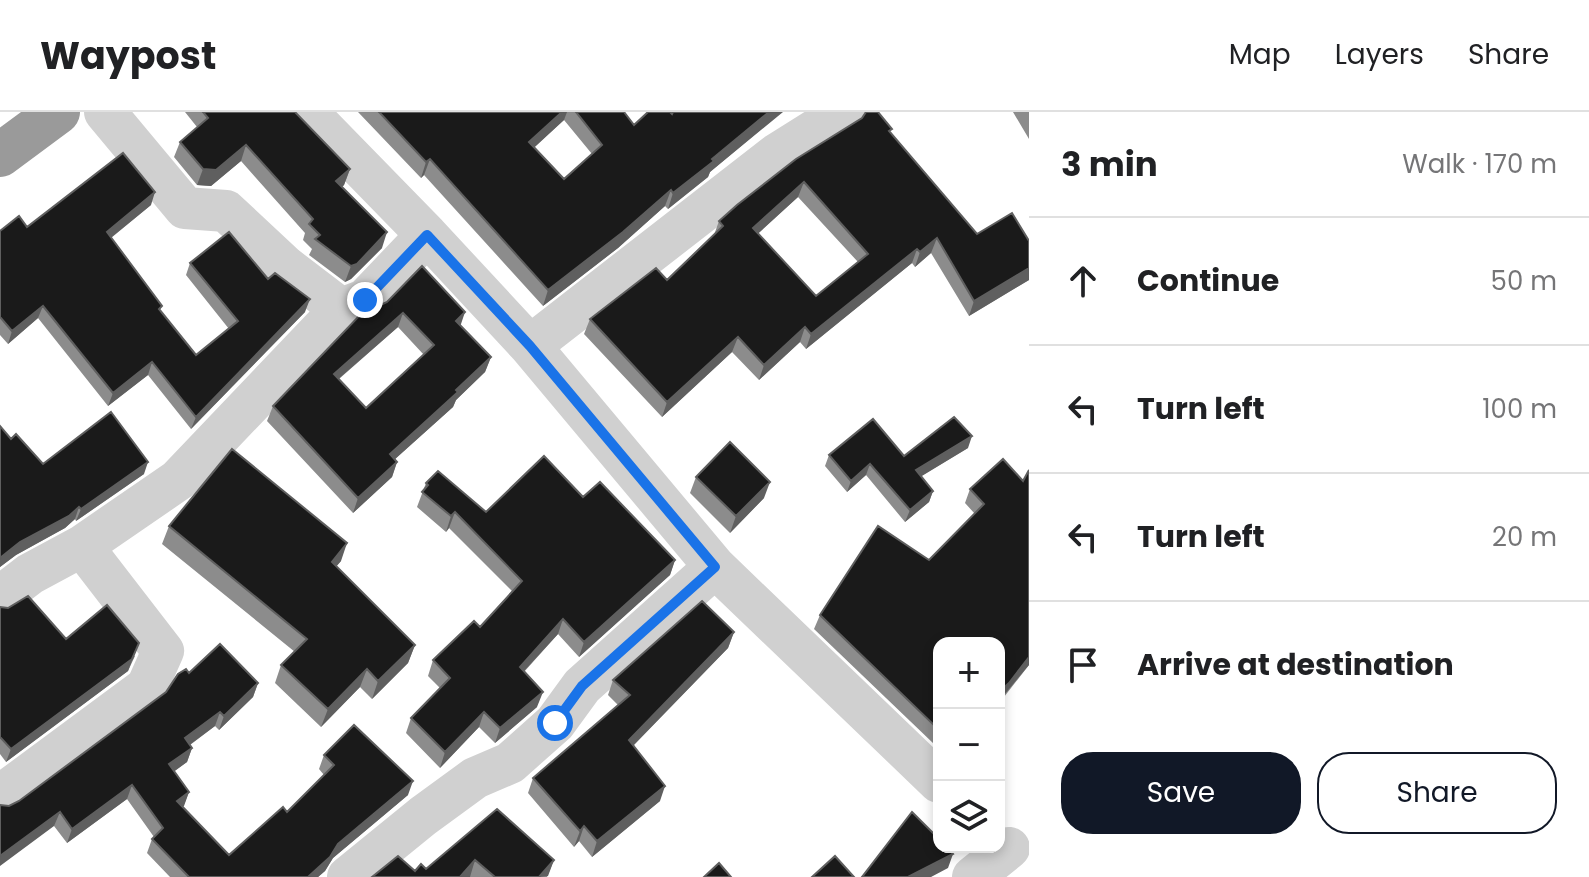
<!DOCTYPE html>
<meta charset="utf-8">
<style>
:root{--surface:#fff;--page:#f6f6f6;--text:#202124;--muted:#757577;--line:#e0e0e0;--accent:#111827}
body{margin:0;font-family:Poppins,sans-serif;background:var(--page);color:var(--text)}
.controls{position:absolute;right:24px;bottom:24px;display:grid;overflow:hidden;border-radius:16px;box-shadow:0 4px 12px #0003}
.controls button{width:72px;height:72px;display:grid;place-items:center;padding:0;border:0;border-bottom:2px solid var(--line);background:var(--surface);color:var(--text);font:40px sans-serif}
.stop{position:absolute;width:24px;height:24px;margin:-18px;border:6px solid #1a73e8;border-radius:50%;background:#fff}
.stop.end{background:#1a73e8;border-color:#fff;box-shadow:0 2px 8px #0008}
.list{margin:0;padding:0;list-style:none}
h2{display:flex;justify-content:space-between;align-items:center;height:104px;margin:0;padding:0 32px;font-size:34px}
h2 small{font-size:26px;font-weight:400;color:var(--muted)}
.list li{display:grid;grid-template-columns:52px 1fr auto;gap:24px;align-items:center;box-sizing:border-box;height:128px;padding:0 32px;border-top:2px solid var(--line)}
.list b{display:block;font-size:30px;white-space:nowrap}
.list em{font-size:26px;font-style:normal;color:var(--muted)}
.actions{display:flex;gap:16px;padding:24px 32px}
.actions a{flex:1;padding:18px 0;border:2px solid var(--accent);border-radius:32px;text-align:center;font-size:28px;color:var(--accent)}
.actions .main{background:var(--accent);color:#fff}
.icon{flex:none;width:44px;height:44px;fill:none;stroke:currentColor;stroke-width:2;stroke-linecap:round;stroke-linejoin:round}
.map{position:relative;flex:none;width:1029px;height:765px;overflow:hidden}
header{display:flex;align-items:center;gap:48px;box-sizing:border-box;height:112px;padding:0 40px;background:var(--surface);border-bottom:2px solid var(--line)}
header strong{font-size:38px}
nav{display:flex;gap:44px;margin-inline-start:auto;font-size:28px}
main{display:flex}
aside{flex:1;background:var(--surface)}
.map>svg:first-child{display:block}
</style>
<header>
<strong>Waypost</strong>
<nav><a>Map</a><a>Layers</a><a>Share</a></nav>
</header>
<main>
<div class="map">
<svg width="1029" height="765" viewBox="0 0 1029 765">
<rect width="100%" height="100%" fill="#fff"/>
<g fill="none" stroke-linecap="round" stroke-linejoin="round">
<path stroke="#d0d0d0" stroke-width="42" d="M105 0 185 96 226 99 286 155 341 197
M307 0 427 123 530 234 715 455 939 670
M530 234 777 42 844 0
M0 485 30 462 82 434 178 368 341 197 365 188 427 123
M0 684 147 575 163 539 82 434
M348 765 423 704 475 666 510 651 555 611 582 574 715 455
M973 765 1009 736"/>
<path stroke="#9a9a9a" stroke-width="44" d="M0 43 58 0"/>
</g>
<path fill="#8c8c8c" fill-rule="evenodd" d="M185 0H295L350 57 344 73 342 75 382 136 351 167 345 170 309 143 312 137 303 128 305 121 241 49 211 74 197 73 174 45 180 30 197 15Z
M358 0H624L634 13 672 2 777 4 710 60 708 65 668 97 665 94 618 136 543 194 424 63 421 66ZM564 8 592 42 564 67 534 35Z
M1013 0H1029V27Z
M890 21 977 122 1029 129V168L969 204 931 141 915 155 912 151 806 237 800 230 759 268 732 240 662 305 584 222 590 207 667 168 714 123 719 109ZM798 85 858 150 816 184 758 121Z
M151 93 111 126 162 194 160 198 196 243 229 217 186 163 190 151 268 167 305 200 191 317 148 263 108 294 38 206 8 232 0 223V119L27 115Z
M387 190 460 214 491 245 485 260 456 288 453 295 395 347 397 350 392 365 353 401 267 309 273 294ZM398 215 424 243 366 296 339 267Z
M0 314 11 327 43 352 144 362 76 409 75 407 65 416 16 443 0 455Z
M968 336 921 364 933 379 929 390 905 410 866 363 847 380 825 354 829 343 904 344Z
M1029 358V553L1004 585 939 531V633L936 630 934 632 814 517 820 503 929 448 975 402 965 391 970 377 1023 369Z
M696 365 764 386 730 421 690 381Z
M426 371 486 400 583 385 675 448 670 463 579 545 558 522 524 560 537 595 495 631 479 615 440 656 406 621 411 606 440 576 428 564 433 548 480 515 512 479 449 416 446 420 417 395Z
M169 414 341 449 336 454 415 533 408 551 372 587 360 575 321 615 275 571 281 553 295 540 162 432Z
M0 495 66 527 135 544 128 559 6 650 0 642Z
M734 520 728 536 634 633 660 689 592 745 579 729 574 735 528 681 533 666 618 593 608 583 613 568Z
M189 561 258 571 253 585 219 618 215 614 190 633 192 636 187 650 174 659 189 680 183 695 229 743 287 700 324 663 319 657 324 643 408 683 333 746 325 759 318 765H170L147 741 152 727 154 725 127 687 67 731 54 714 9 694 19 689 166 580Z
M497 697 554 748 547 765H470L415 759 426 757Z"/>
<path fill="#5f5f5f" d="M562 0H567L564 8 523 46 529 30Z
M769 0H783L710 60 708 65 668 97 673 81Z
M246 33 241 49 211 74 197 73 203 57Z
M430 47 424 63 421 66 426 50Z
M350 57 344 73 331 85 336 69Z
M804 70 798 85 748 131 753 116Z
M671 78 665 94 618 136 543 194 548 178Z
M155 80 151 93 102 133 107 120Z
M387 120 382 136 351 167 345 170 351 154Z
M937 126 931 141 915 155 920 140Z
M917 137 912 151 806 237 811 222Z
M1029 156V168L969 204 974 189Z
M310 187 305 200 191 317 196 305Z
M43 194 38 206 8 232 12 219Z
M465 200 460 215 456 209Z
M403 201 398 215 328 276 334 262Z
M805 215 800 230 759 268 764 253Z
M738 225 732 240 662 305 667 290Z
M491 245 485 260 456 288 453 295 384 357 390 342Z
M152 250 148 263 108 294 113 281Z
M972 324 968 336 912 370 916 358Z
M148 350 144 362 76 409 81 397Z
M397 350 392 365 353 401 358 386Z
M870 352 866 363 847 380 851 369Z
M770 370 764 386 730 421 736 404Z
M933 379 929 390 905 410 910 398Z
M79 395 75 407 65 416 16 443 0 455V446L20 430Z
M455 400 449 416 446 420 451 404Z
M347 431 341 449 325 468 332 450Z
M675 448 670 463 579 545 584 530Z
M563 507 558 522 514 570 520 555Z
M734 520 728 536 624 643 629 628Z
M139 531 128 559 6 650 11 637Z
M415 533 408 551 372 587 378 569Z
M1029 545V553L999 589V580Z
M367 557 360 575 321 615 328 597Z
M258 571 253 585 219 618 224 604Z
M543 580 537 595 495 631 500 616Z
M220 600 215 614 180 640 185 626Z
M484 600 479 615 440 656 445 640Z
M192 636 187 650 164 667 169 652Z
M413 669 408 683 333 746 325 759 318 765H308L338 732Z
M132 673 127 687 67 731 72 717Z
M665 674 660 689 592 745 597 729Z
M189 680 184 694 172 703 177 689Z
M60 700 54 714 0 754V744Z
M584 714 579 729 574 735 580 719Z
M953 742 948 756 931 765H908Z
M475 748 470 765H460Z
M554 748 548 764 539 765Z"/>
<path fill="#1a1a1a" stroke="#5f5f5f" stroke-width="2" fill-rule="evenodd" d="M203 0H295L350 57 336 69 387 120 357 152 351 154 315 127 320 123 309 112 313 107 246 33 216 58 203 57 180 30 208 6Z
M379 0H562L529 30 564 67 602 33 576 0H624L634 13 648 0H670L672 2 673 0H769L712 47 714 49 673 81 671 78 623 120 548 178 430 47 426 50Z
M866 0H878L892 17 889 19 977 122 1012 101 1029 129V156L974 189 937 126 920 140 917 137 811 222 805 215 764 253 738 225 667 290 590 207 656 156 667 168 723 114 719 109 737 93 796 47 862 6ZM804 70 868 142 816 184 753 116Z
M123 41 155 80 107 120 162 194 159 197 196 243 238 209 190 151 229 120 268 167 275 161 310 187 196 305 152 250 113 281 43 194 12 219 0 205V119L19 104 27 115Z
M422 154 465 200 456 209 491 245 456 278 458 280 390 342 397 350 358 386 273 294 360 203 387 190ZM403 201 434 233 366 296 334 262Z
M111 300 148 350 81 397 79 395 69 404 20 430 0 446V314L11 327 16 322 43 352Z
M954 305 972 324 916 358 933 379 910 398 870 352 851 369 829 343 873 307 904 344Z
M730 330 770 370 736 404 696 365Z
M232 337 347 431 332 450 415 533 378 569 367 557 328 597 281 553 307 527 169 414Z
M544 344 583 385 600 370 675 448 584 530 563 507 520 555 543 580 500 616 484 600 445 640 411 606 450 566 433 548 474 509 480 515 522 469 455 400 451 404 422 380 428 373 426 371 438 359 486 400Z
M1003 347 1023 369 1029 358V545L1009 571 999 580V531H939V618L820 503 878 414 929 448 984 392 970 377Z
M28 484 66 527 107 493 139 531 132 547 11 637 0 625V495L8 496Z
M702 489 734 520 629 628 665 674 597 729 584 714 580 719 533 666 630 583 613 568Z
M220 532 258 571 224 604 220 600 185 626 192 636 169 652 189 680 177 689 229 743 283 695 287 700 334 653 324 643 354 613 413 669 338 732 330 745 308 765H189L152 727 163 716 132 673 72 717 60 700 0 744V693L9 694 19 689 166 580 178 562 186 557 189 561Z
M497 697 554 748 539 765H495L475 748 460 765H372L398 744 415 759 421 752 426 757Z
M912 700 939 727V735H947L953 742 908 765H862Z
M835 744 854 765H812Z
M719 751 731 765H704Z"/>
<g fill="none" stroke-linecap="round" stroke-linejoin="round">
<path stroke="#1a73e8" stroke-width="10" d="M365 188 427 123 530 234 715 455 582 574 555 611"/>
</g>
</svg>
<div class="controls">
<button>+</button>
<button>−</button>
<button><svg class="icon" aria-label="layers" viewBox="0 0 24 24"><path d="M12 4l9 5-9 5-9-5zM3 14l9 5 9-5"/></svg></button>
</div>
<div class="stop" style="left:555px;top:611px"></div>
<div class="stop end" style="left:365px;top:188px"></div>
</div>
<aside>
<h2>3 min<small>Walk · 170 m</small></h2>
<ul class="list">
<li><svg class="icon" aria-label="ahead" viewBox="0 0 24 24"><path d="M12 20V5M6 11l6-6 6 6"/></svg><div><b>Continue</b></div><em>50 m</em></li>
<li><svg class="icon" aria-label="left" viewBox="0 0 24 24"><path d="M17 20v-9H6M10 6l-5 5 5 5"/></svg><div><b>Turn left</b></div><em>100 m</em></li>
<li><svg class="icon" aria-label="left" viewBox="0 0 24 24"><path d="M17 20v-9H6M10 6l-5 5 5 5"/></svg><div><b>Turn left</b></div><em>20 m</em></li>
<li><svg class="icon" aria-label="arrive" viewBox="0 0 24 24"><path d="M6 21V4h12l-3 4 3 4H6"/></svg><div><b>Arrive at destination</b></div></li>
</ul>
<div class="actions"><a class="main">Save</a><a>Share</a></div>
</aside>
</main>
